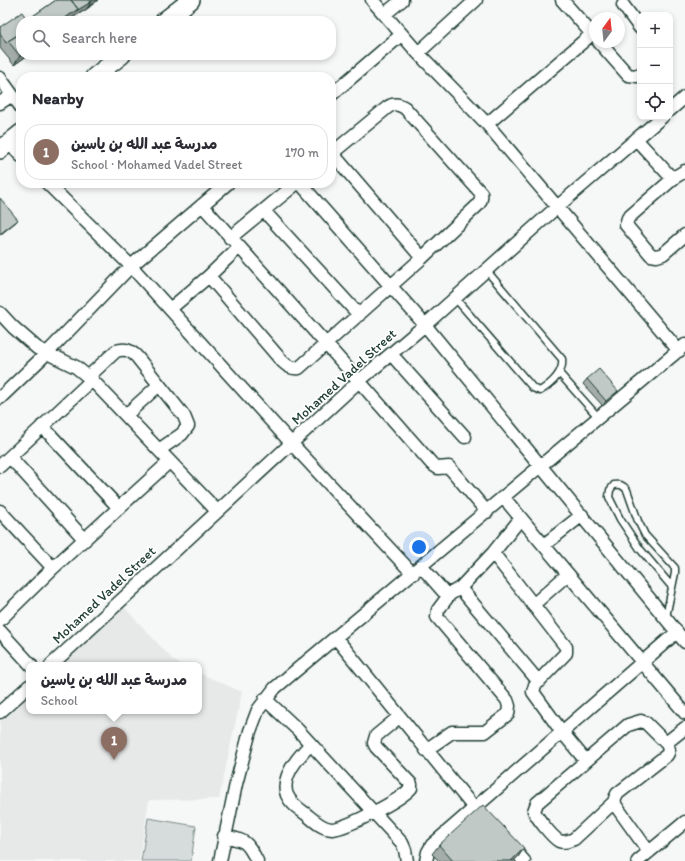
<!DOCTYPE html>
<meta charset="utf-8">
<style>
:root{--surface:#fff;--page:#f2f2f3;--text:#2b2b33;--muted:#7c7c81;--line:#e1e1e2;--accent:#111827}
body{margin:0;font-family:Itim,"Playpen Sans Arabic",sans-serif;background:var(--page);color:var(--text)}
.controls{position:absolute;right:12px;top:12px;display:grid;overflow:hidden;border-radius:8px;box-shadow:0 2px 6px #0003}
.controls button{width:36px;height:36px;display:grid;place-items:center;padding:0;border:0;border-bottom:1px solid var(--line);background:var(--surface);color:var(--text);font:20px sans-serif}
.compass{position:absolute;left:589px;top:12px;width:36px;height:36px;border-radius:50%;background:var(--surface);box-shadow:0 2px 6px #0003;rotate:15deg}
.you{position:absolute;left:419px;top:547px;width:14px;height:14px;margin:-10px;border:3px solid #fff;border-radius:50%;background:#1a73e8;box-shadow:0 0 0 6px #1a73e833}
.badge{display:grid;place-items:center;width:26px;height:26px;border-radius:50%;background:var(--accent);color:#fff;font-size:13px;font-weight:700}
.pin{position:absolute;translate:-50% -33px;filter:drop-shadow(0 1px 2px #0008)}
.pin::after{content:'';position:absolute;top:21px;width:14px;height:12px;background:inherit;clip-path:polygon(0 0,100% 0,50% 100%)}
.popup{position:absolute;left:26px;top:662px;width:176px;height:52px;box-sizing:border-box;display:grid;place-content:center;border-radius:8px;background:var(--surface);filter:drop-shadow(0 1px 3px #0005);font-size:13px;white-space:nowrap;color:var(--muted)}
.popup b{font-size:15px;color:var(--text)}
.popup::after{content:'';position:absolute;left:50%;top:100%;margin-left:-8px;border:8px solid transparent;border-top-color:var(--surface)}
.list{margin:0;padding:0;list-style:none}
h2{display:flex;justify-content:space-between;align-items:center;height:52px;margin:0;padding:0 16px;font-size:17px}
h2 small{font-size:13px;font-weight:400;color:var(--muted)}
.list li{display:grid;grid-template-columns:26px 1fr auto;gap:12px;align-items:center;box-sizing:border-box;height:56px;margin:0 8px 8px;padding:0 8px;border:1px solid var(--line);border-radius:16px}
.list b{display:block;font-size:15px;white-space:nowrap}
.list p{margin:0;font-size:13px;white-space:nowrap;color:var(--muted)}
.list em{font-size:13px;font-style:normal;color:var(--muted)}
.icon{flex:none;width:22px;height:22px;fill:none;stroke:currentColor;stroke-width:2;stroke-linecap:round;stroke-linejoin:round}
.map{position:relative;flex:none;width:685px;height:861px;overflow:hidden}
.search{position:absolute;background:var(--surface);box-shadow:0 2px 6px #0003;left:16px;top:16px;width:320px;height:44px;display:flex;align-items:center;gap:10px;box-sizing:border-box;padding:0 14px;border-radius:16px;color:var(--muted);font-size:15px}
.panel{position:absolute;background:var(--surface);box-shadow:0 2px 6px #0003;left:16px;top:72px;width:320px;height:116px;border-radius:16px}
.map>svg:first-child{display:block}
</style>
<div class="map">
<svg width="685" height="861" viewBox="0 0 685 861">
<rect width="100%" height="100%" fill="#f6f7f7"/>
<filter id="ink" filterUnits="userSpaceOnUse"><feTurbulence type="fractalNoise" baseFrequency=".025" numOctaves="2"/><feDisplacementMap in="SourceGraphic" scale="8" xChannelSelector="R" yChannelSelector="G"/><feConvolveMatrix kernelMatrix="1 2 1 2 8 2 1 2 1" color-interpolation-filters="sRGB"/></filter>
<g filter="url(#ink)">
<path fill="#e6e9e8" d="M124 607 174 661 182 665H61Z
M199 673 242 692 219 799 149 800 139 861H0V722L29 695V711H199Z"/>
<path fill="#d6dcdb" stroke="#7a8c88" d="M148 818 196 826 191 861H141Z"/>
<g fill="none" stroke-linecap="round" stroke-linejoin="round">
<g stroke="#1f3d34" stroke-width="9">
<path id="lane" d="M455 298 533 388 540 391C551 384 564 373 562 359L486 270
M560 374 599 418
M666 617 675 573V568L645 535 638 521 627 490C623 485 620 484 614 485L610 490 609 497 620 519 640 549 672 587"/>
</g>
<g stroke="#1f3d34" stroke-width="15">
<path id="street" d="M372 0 418 53 487 124 679 351
M623 5 640 28
M385 14 402 0
M599 42 628 75 637 76 640 74
M418 53 476 0
M0 78 21 107
M331 95 401 35
M0 103 12 95
M670 110 685 97
M487 124 592 34 562 0
M636 139 669 175 675 177 685 171
M9 143 21 156
M332 153 422 258
M675 177 628 218 626 225 651 255 657 256 663 254 685 235
M47 183 131 266 292 444 413 574
M300 183 425 325 685 642
M202 205 359 381 432 464 438 468 449 467 487 512
M264 211 359 315
M230 238 297 183
M209 276 239 247
M170 309 209 276 281 360C287 366 291 369 299 368L422 258 478 205C481 201 482 198 481 193L405 108C399 104 394 103 388 107L331 154
M0 313 13 327 37 348 76 367 92 380 217 511
M391 354 465 437
M88 377 116 351C125 348 130 350 137 357L184 416 188 426 182 434 159 450
M0 398 47 353 131 266 228 183
M126 415 159 385
M42 426 119 508
M10 457 85 540
M0 466 92 380
M504 498 685 713
M0 511 53 568 169 462
M544 545 582 515
M493 553 566 647V653L535 685 533 692 562 732 586 761
M421 566 443 591 450 594 460 588 493 553 521 518
M460 588 539 682
M533 605 568 574
M0 620 53 568
M0 631 31 665
M336 638 479 814
M51 665 359 381 425 325 557 207 662 117
M265 699 297 729 402 843 405 850 407 861
M0 712 29 686
M666 743 685 728
M310 745C299 756 280 777 287 795 291 804 299 809 306 814 313 820 322 829 332 829 347 828 401 800 411 788V784L376 747 374 743 376 736 399 717
M426 750 452 732H485L508 714 509 706 507 700 437 617 438 610 450 594
M614 802 574 839C569 841 564 843 559 841 552 837 537 818 534 811L537 803 628 725 641 721 646 723 666 743C669 747 670 751 667 755L617 794C614 799 614 801 616 806L649 852
M224 836C246 841 247 841 257 861
M509 844 524 861
M220 861 236 784 250 731 258 710 275 688 685 345
M426 861 428 852 432 845 677 632
M638 861 685 822"/>
</g>
<g stroke="#1f3d34" stroke-width="20">
<path id="secondary" d="M164 21 191 0
M94 77 122 55
M0 150 21 133"/>
</g>
<use href="#lane" stroke="#fff" stroke-width="6"/>
<use href="#street" stroke="#fff" stroke-width="12"/>
<use href="#secondary" stroke="#fff" stroke-width="17"/>
</g>
<path fill="#a5adaa" stroke="#1f3d34" d="M56 0H98L87 9 67 21H29L33 16Z
M0 27 21 55H28L14 65 0 48Z
M587 379 618 391 615 395 603 406 583 384Z
M439 845 524 848 518 857 514 861H439L432 854Z"/>
<path fill="#868d8b" stroke="#1f3d34" d="M93 0H98L87 9Z
M91 2 87 9 67 21H61L78 9Z
M22 55H28L14 65 20 56Z
M18 220 16 222 0 235V234Z
M618 391 615 395 603 406 606 401Z
M524 848 518 857 514 861H511Z"/>
<path fill="#c0c9c6" stroke="#1f3d34" d="M56 0H71L78 9 61 21H35L33 16Z
M71 0H90L91 2 76 11 78 9Z
M22 12 28 21H21V33L8 41 6 43 0 33V27Z
M21 33V55H22L20 56 8 41Z
M0 198 18 220 0 234Z
M599 369 618 391 606 401 587 379Z
M483 805 524 848 511 861H453L439 845Z"/>
</g>
<g text-anchor="middle" dominant-baseline="central" stroke-width="3.5" stroke-linejoin="round" paint-order="stroke">
<g font-size="14" fill="#1f3d34" stroke="#fff">
<text transform="translate(344 377) rotate(-42)">Mohamed Vadel Street</text>
<text transform="translate(104 595) rotate(-43)">Mohamed Vadel Street</text>
</g>
</g>
</svg>
<div class="controls">
<button>+</button>
<button>−</button>
<button><svg class="icon" aria-label="locate" viewBox="0 0 24 24"><circle cx="12" cy="12" r="6"/><path d="M12 2v4M12 18v4M2 12h4M18 12h4"/></svg></button>
</div>
<svg class="compass" viewBox="-18 -18 36 36"><path d="M0-13l5 13h-10z" fill="#e53935"/><path d="M0 13l5-13h-10z" fill="#7c7c81"/></svg>
<div class="you"></div>
<div class="pin badge" style="left:114px;top:760px;background:#8d6e63">1</div>
<div class="popup"><b>مدرسة عبد الله بن ياسين</b>School</div>
<div class="search"><svg class="icon" aria-label="search" viewBox="0 0 24 24"><circle cx="10" cy="10" r="6"/><path d="M15 15l6 6"/></svg>Search here</div>
<section class="panel">
<h2>Nearby<small></small></h2>
<ul class="list">
<li><span class="badge" style="background:#8d6e63">1</span><div><b>مدرسة عبد الله بن ياسين</b><p>School · Mohamed Vadel Street</p></div><em>170 m</em></li>
</ul>
</section>
</div>
